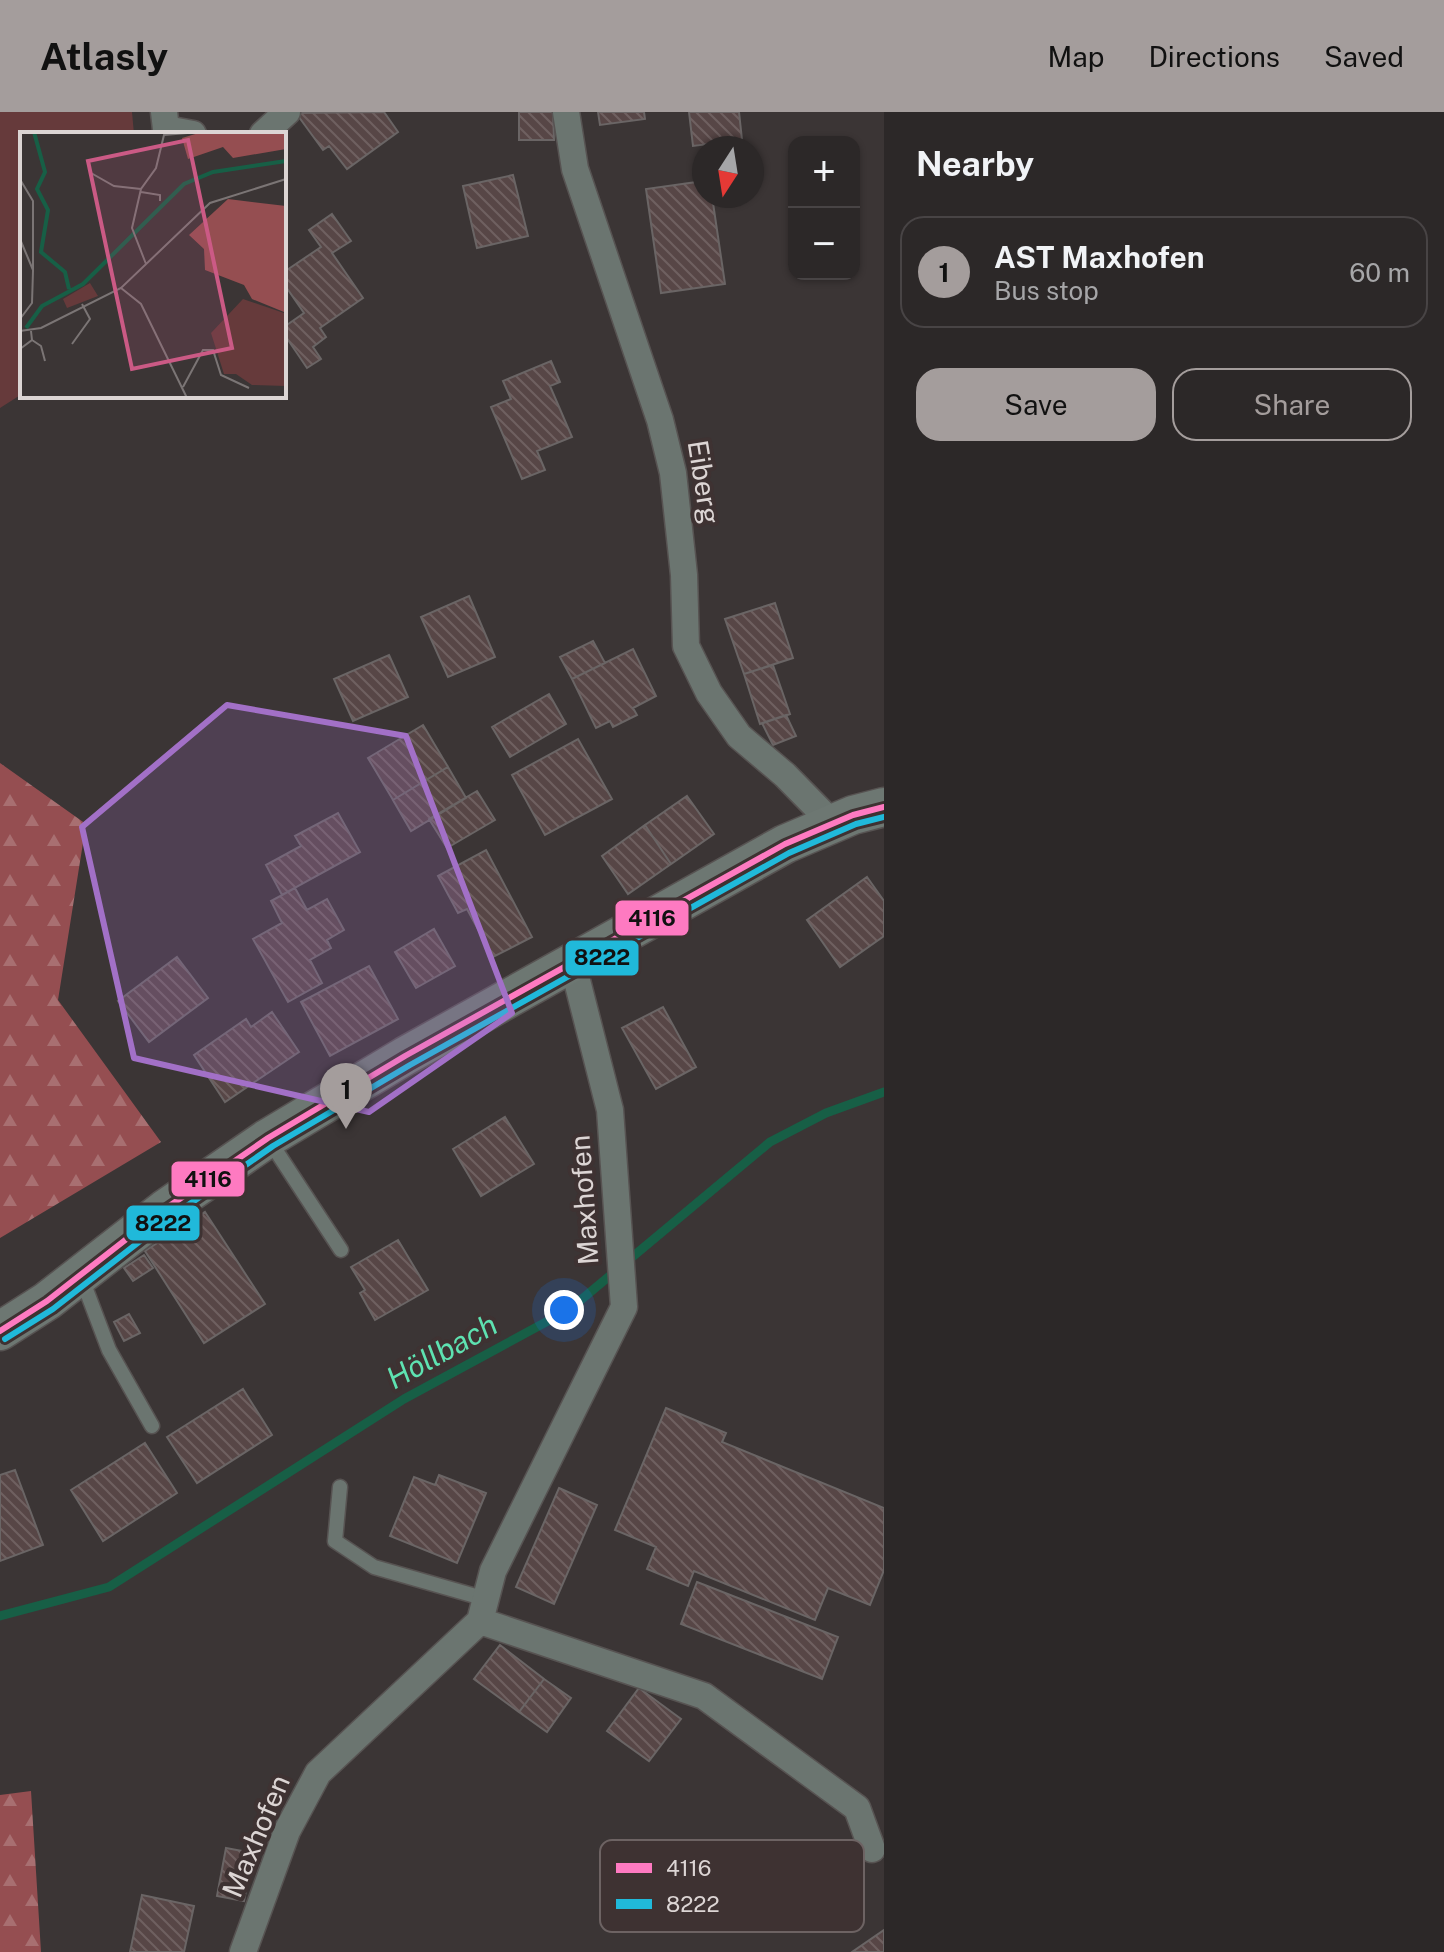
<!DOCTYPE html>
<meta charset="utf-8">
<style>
:root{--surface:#2c2828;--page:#383434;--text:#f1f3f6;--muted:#a6a6a8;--line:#484445;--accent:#a49d9c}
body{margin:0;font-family:"Public Sans",sans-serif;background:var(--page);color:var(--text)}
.controls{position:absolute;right:24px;top:24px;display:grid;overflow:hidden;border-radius:16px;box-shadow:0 2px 6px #0004}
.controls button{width:72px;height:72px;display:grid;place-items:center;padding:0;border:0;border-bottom:2px solid var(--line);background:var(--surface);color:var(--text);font:40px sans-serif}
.compass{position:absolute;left:692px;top:24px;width:72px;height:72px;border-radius:50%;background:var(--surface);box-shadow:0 2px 6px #0004;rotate:192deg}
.you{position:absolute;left:564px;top:1198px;width:28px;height:28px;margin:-20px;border:6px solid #fff;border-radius:50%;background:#1a73e8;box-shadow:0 0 0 12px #1a73e833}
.badge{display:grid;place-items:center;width:52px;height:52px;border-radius:50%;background:var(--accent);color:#111;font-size:26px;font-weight:700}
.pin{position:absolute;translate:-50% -66px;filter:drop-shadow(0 2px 4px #0008)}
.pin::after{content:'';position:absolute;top:42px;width:28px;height:24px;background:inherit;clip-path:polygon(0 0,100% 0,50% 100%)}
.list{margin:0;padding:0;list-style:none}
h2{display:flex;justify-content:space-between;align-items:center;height:104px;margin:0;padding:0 32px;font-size:34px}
h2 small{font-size:26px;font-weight:400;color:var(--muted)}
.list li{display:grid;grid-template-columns:52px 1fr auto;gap:24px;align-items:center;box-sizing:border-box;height:112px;margin:0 16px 16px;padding:0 16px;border:2px solid var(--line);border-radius:24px}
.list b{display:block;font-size:30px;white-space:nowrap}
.list p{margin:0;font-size:26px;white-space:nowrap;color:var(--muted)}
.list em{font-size:26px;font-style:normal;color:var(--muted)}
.actions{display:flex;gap:16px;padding:24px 32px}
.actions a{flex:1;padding:18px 0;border:2px solid var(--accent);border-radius:24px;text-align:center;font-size:28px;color:var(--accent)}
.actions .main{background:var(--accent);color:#111}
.map{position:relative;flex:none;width:884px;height:1840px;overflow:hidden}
header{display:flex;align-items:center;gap:48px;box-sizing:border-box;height:112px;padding:0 40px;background:var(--accent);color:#111}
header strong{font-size:38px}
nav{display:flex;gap:44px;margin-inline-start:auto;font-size:28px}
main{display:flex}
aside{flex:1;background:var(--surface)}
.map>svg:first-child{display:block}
.grass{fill:#663a3b}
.forest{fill:url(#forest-firs)}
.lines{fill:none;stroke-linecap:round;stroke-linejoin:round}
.stream{stroke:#175f46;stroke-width:9}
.building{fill:url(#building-back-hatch);stroke:#6a6565;stroke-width:2}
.service-casing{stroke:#575352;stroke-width:17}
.minor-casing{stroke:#575352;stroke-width:29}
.secondary-casing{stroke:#575352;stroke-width:41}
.service{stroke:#6b7570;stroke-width:14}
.minor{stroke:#6b7570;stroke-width:26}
.secondary{stroke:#6d7772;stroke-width:38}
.bus-1-casing{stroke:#3e3232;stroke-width:12}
.bus-2-casing{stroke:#3e3232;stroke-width:12}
.bus-1{stroke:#fe7ac1;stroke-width:6}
.bus-2{stroke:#20b9da;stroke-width:6}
.marked{fill:#a270c7;fill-opacity:0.2;stroke:#a270c7;stroke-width:6;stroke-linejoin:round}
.labels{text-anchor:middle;stroke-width:8;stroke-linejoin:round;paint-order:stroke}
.street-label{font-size:28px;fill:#dcd5d4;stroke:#3e3232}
.water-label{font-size:30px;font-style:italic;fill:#5ee2b1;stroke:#3e3232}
.inset-river{fill:none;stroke:#175f46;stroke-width:4}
.inset-road{fill:none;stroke:#7b7575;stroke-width:2}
.view{fill:#cb5a85;fill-opacity:0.15;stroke:#cb5a85;stroke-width:4}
.inset-edge{fill:none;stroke:#dcd5d4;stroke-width:4}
.key{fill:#3e3232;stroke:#6d6363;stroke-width:2}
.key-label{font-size:22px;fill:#dcd5d4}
.line-badge{stroke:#3e3232;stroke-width:3}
.pale-badge-label{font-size:22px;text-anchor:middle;font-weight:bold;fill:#111}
</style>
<header>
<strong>Atlasly</strong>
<nav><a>Map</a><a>Directions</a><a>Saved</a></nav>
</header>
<main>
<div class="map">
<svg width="884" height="1840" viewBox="0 0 884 1840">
<defs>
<pattern id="forest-firs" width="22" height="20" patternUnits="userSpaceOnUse" patternTransform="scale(2)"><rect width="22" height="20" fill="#954e51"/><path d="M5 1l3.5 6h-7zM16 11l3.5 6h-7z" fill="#a86f71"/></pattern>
<pattern id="building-back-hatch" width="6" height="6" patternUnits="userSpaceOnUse" patternTransform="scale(2)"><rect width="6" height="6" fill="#574646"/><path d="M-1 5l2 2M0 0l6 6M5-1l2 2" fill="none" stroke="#6f6060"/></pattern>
</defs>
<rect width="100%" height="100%" fill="#3b3535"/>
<path class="grass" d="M0,0h132l2,22h-112v260l-22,14z"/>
<path class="forest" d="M0,651l86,61 -28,176 103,142 -161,96z
M31,1679l10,161h-41v-157z"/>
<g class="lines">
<path class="stream" d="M0,1504l109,-29 295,-188 166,-90 200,-167 56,-29 58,-21"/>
</g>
<path class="building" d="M384,0l14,20 -51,37 -18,-23 -6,4 -27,-37z
M519,0h34l1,28h-35z
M598,0h46l1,7 -45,6z
M689,0h50l3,28 -49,6z
M513,63l15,61 -51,12 -14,-62z
M704,69v15h8l13,88 -64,9 -15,-104z
M332,102l19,27 -19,12 31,45 -43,30 6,9 -13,10 8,12 -14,9 -23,-34v-7l20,-14 -20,-29v-12l37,-25 -12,-17z
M551,249l9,21 -10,4 22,51 -35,14 8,19 -23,9 -31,-72 20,-8 -8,-18z
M469,484l26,61 -47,20 -27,-60z
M775,491l18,55 -49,16 -19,-55z
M593,529l12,22 -33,16 -12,-22z
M633,537l23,47 -23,12 4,7 -24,12 -3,-6 -14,7 -24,-49z
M389,543l19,42 -55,24 -19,-42z
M773,553l17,49 -30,10 -16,-50z
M549,582l17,30 -56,33 -18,-30z
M786,603l10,21 -23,9 -11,-22z
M423,613l25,42 -55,33 -25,-42z
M578,627l34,60 -67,36 -33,-60z
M448,655l18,31 -55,33 -18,-31z
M477,679l18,29 -48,28 -18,-29z
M687,684l27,38 -43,30 -26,-39z
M338,701l22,39 -78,43 -16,-30 35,-19 -6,-10z
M645,713l26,39 -43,30 -26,-38z
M486,738l46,87 -39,20 -26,-48 -9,4 -20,-37z
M867,765l17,24v35l-44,31 -33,-47z
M295,776l12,22 20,-11 17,31 -17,10 4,8 -21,12 12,23 -34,19 -35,-63 29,-16 -11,-22z
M434,817l21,37 -39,22 -21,-36z
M177,845l31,41 -59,44 -31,-41z
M369,854l29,53 -68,37 -29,-54z
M663,895l33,60 -40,22 -34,-61z
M272,900l27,40 -74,50 -31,-47 52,-36 5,8z
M505,1005l29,47 -53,32 -28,-47z
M205,1100l60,92 -61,39 -59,-92z
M398,1128l30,50 -53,30 -15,-27 5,-3 -14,-23z
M144,1143l9,13 -20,13 -9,-13z
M129,1202l11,19 -16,8 -10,-19z
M243,1277l29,46 -75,48 -30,-46z
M666,1296l60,25 -4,9 162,66v62l-14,35 -42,-17 -13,32 -121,-49 -6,15 -41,-17 9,-22 -41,-17z
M145,1331l32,50 -74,48 -32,-51z
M15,1358l28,75 -43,16v-86z
M439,1363l47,18 -29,70 -67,-27 24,-59 21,8z
M559,1376l38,17 -43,99 -38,-17z
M697,1470l141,55 -16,42 -141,-55z
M500,1533l44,34 -25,33 -45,-33z
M544,1567l27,19 -24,34 -28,-20z
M639,1576l42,31 -32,42 -42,-30z
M226,1736l27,5 -9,48 -27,-5z
M142,1783l52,11 -10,46h-54z
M884,1818v22h-32z"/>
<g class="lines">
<g class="service-casing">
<path id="service" d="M269,1028l72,110
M82,1167l27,71 43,76
M340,1375l-5,54 39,26 112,32"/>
</g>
<g class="minor-casing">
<path id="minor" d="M164,0l2,17 27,5
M566,0l9,57 85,251 13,53 11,102 2,71 23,47 30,43 46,39 47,48
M263,22l24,-22
M480,1509l224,75 153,112 15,41
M243,1840l44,-121 31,-58 162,-152 13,-50 131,-264 -14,-197 -38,-149"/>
</g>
<g class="secondary-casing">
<path id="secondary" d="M0,1219l47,-30 118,-92 103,-71 137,-82 380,-212 68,-29 31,-8"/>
</g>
<use href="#service" class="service"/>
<use href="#minor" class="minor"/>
<use href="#secondary" class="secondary"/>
<g class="bus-1-casing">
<path id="bus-1" d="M0,1219l47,-30 118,-92 103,-71 137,-82 380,-212 68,-29 31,-8"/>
</g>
<g class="bus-2-casing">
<path id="bus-2" d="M5,1227l48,-30 118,-92 102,-71 137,-81 379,-212 67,-29 28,-7"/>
</g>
<use href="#bus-1" class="bus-1"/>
<use href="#bus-2" class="bus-2"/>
</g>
<path class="marked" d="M227,593l179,31 106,277 -143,99 -235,-54 -52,-231z"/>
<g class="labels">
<g class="street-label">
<text transform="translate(704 370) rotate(81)" y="10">Eiberg</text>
<text transform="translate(584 1088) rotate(-94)" y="10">Maxhofen</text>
<text transform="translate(256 1724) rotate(-67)" y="10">Maxhofen</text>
</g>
<g class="water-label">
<text transform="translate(442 1240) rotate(-29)" y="10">Höllbach</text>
</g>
</g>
<g transform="translate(20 20)">
<rect width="266" height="266" fill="#3b3535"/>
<path d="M70,151l8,13 -31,12 -4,-9zM223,167l41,14 2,73 -34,-1 -16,-11h-12l-13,-41z" fill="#663a3b"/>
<path d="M182,0h84v17l-53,9 -10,-11 -35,12 -6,-21zM208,67l58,7v113l-2,-7 -32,-13 -8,-14 -39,-15 -1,-21 -15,-14z" fill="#954e51"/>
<path class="inset-river" d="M14,0l11,40 -8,17 11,21 -7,42 24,20 4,17M6,196l16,-22 41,-22 101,-100 29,-12 73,-11"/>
<path class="inset-road" d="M71,41l23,13 27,3M121,60l19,3v6M0,107l13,31M126,132l-14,-36 9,-39 15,-21 8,-33 35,-3M101,156l20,16 46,94M0,187l12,-16 1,-32v-70l-12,-20M0,199l21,-3 80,-40 89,-85 76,-24M12,208l9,6 4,15M52,212l18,-25 -8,-15M0,217l12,-9 -1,-9M163,255l20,-37h10l8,25 28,13"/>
<path class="view" d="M168,8l44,208 -100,21 -44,-208z"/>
<rect width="266" height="266" class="inset-edge"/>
</g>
<rect x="600" y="1728" width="264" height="92" rx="12" class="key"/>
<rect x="616" y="1751" width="36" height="10" fill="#fe7ac1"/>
<rect x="616" y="1787" width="36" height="10" fill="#20b9da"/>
<g class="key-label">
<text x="666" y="1764">4116</text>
<text x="666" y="1800">8222</text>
</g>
<g class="line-badge">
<rect x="614" y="787" width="76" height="38" rx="8" fill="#fe7ac1"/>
<rect x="564" y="827" width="76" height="38" rx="8" fill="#20b9da"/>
<rect x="170" y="1048" width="76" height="38" rx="8" fill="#fe7ac1"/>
<rect x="125" y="1092" width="76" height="38" rx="8" fill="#20b9da"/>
</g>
<g class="pale-badge-label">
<text x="652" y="814">4116</text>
<text x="602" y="853">8222</text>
<text x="208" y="1075">4116</text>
<text x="163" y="1119">8222</text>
</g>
</svg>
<div class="controls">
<button>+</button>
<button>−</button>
</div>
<svg class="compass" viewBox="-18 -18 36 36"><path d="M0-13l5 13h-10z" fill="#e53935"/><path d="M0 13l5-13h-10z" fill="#a6a6a8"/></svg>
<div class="you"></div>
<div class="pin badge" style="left:346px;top:1017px">1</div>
</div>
<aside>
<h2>Nearby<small></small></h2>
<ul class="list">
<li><span class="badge">1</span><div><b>AST Maxhofen</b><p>Bus stop</p></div><em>60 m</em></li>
</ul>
<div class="actions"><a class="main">Save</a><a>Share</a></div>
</aside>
</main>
